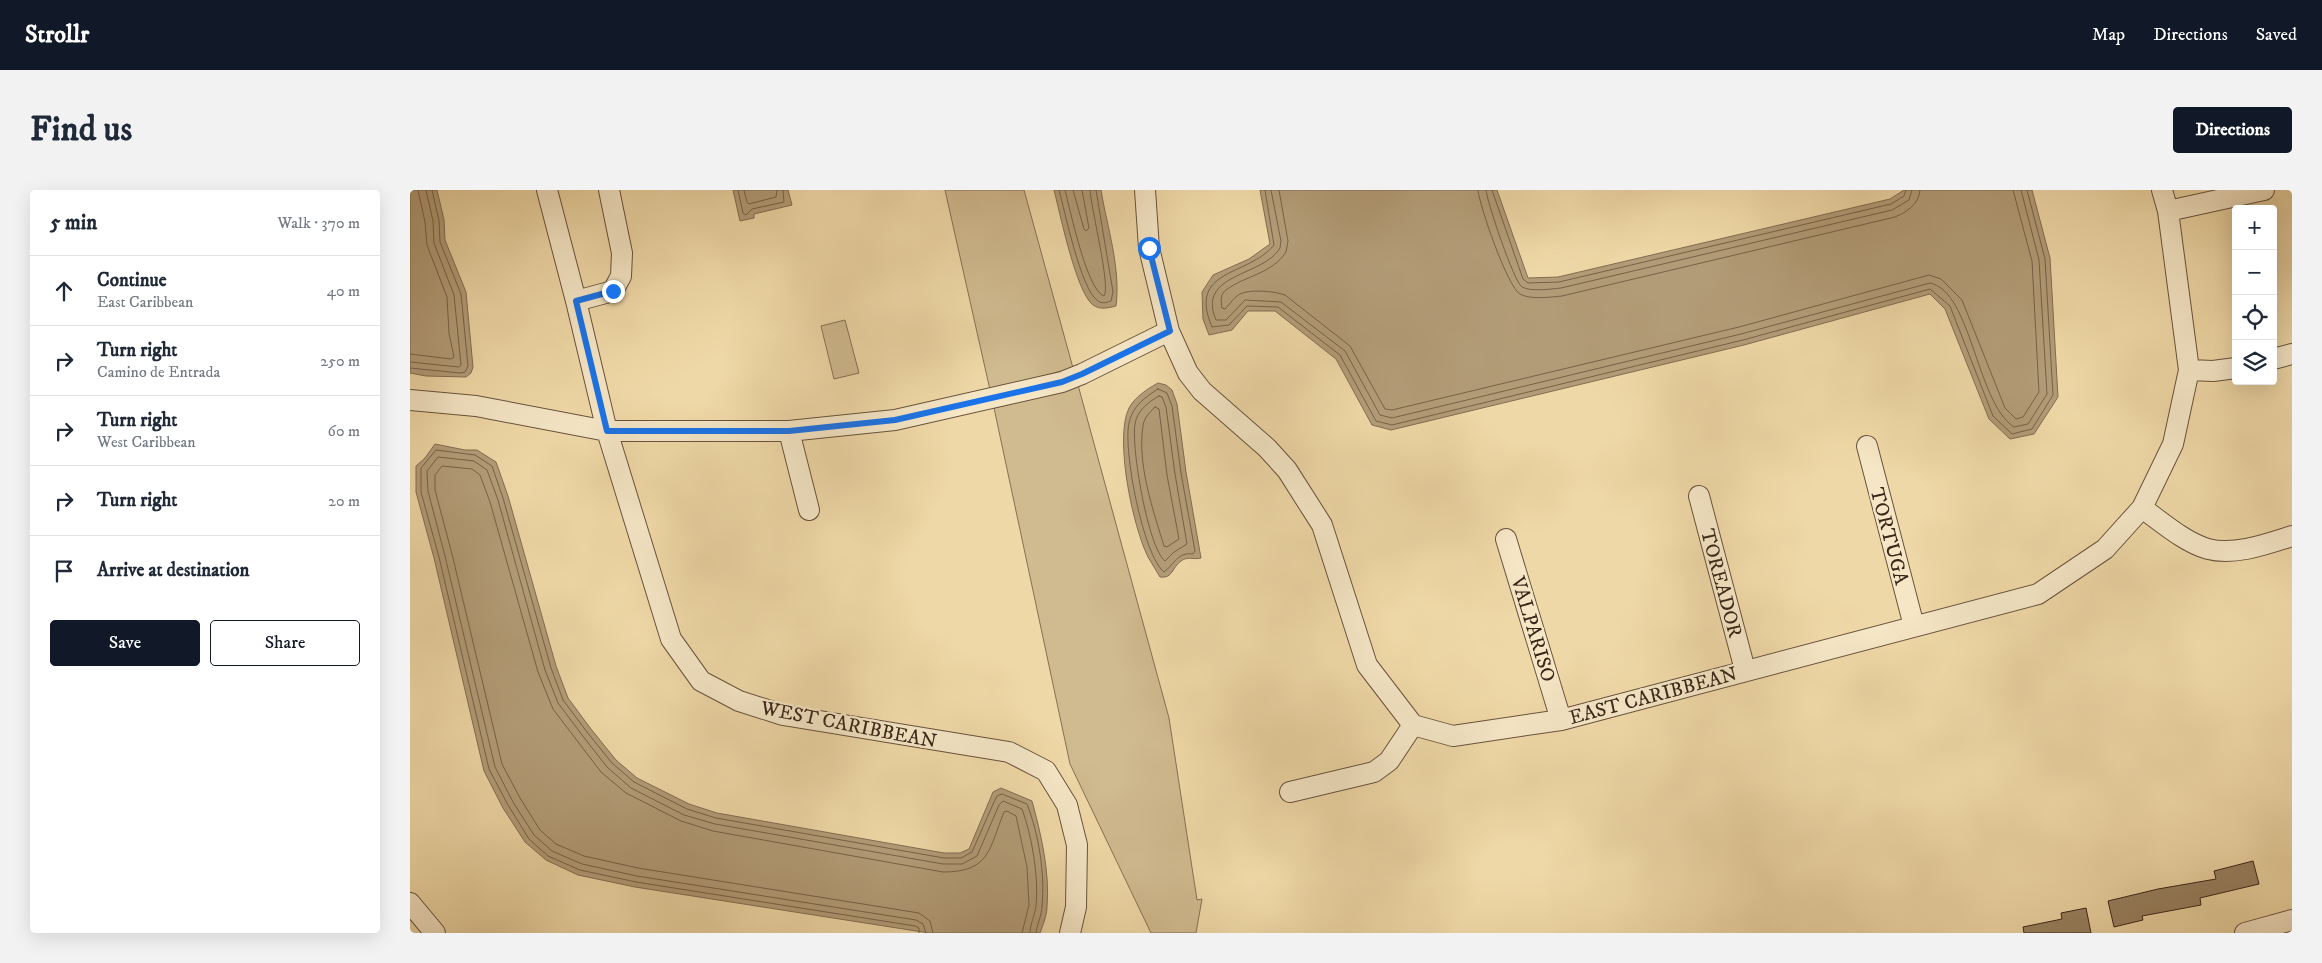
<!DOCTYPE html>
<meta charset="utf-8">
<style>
:root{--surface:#fff;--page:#f2f2f3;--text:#1f2937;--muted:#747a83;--line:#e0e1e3;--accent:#111827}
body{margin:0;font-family:"IM FELL DW Pica",serif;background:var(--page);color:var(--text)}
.controls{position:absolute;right:15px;top:15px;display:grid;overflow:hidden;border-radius:5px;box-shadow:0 5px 20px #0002}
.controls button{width:45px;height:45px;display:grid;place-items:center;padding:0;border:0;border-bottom:1px solid var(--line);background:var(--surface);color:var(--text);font:25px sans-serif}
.stop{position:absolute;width:15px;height:15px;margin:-11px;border:4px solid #1a73e8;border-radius:50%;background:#fff}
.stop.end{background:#1a73e8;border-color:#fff;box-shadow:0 1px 5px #0008}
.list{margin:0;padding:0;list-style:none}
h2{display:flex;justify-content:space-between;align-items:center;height:65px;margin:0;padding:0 20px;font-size:21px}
h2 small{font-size:16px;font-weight:400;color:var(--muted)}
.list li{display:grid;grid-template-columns:32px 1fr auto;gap:15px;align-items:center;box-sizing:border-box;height:70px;padding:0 20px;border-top:1px solid var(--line)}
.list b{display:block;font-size:19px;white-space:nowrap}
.list p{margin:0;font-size:16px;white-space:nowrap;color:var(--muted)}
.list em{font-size:16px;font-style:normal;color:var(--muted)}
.actions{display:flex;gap:10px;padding:15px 20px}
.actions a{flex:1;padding:11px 0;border:1px solid var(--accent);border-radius:5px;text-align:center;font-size:18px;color:var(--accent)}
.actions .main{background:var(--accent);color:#fff}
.icon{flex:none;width:28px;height:28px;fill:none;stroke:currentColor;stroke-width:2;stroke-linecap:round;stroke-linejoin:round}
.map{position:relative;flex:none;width:1882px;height:743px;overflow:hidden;border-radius:5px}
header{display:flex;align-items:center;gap:30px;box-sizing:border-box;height:70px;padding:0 25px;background:var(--accent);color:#fff}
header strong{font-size:24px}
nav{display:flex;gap:28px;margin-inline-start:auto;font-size:18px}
.intro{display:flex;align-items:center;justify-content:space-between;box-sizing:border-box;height:120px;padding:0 30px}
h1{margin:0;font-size:35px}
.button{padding:12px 22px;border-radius:5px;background:var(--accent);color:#fff;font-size:18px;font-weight:700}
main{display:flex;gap:30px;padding:0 30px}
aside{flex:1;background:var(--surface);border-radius:5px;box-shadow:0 5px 20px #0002}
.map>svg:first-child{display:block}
.green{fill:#d0ba8f;stroke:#867054}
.water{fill:#b29c77;stroke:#826d52}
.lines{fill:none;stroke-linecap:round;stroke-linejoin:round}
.shore{stroke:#766248;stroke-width:1}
.building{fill:#998363;stroke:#3b271a}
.minor-casing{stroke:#68533d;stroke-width:22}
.minor{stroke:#f5e6c6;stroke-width:20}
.route{stroke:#1a73e8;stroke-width:6}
.labels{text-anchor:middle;stroke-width:4.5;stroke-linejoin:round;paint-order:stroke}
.street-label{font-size:20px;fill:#3b271a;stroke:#f5e6c6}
</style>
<header>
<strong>Strollr</strong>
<nav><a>Map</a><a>Directions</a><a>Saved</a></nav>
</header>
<div class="intro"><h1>Find us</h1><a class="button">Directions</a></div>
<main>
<aside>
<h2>5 min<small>Walk · 370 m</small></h2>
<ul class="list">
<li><svg class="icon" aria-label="ahead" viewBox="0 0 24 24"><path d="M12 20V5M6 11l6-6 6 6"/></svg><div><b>Continue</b><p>East Caribbean</p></div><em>40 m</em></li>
<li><svg class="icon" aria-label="right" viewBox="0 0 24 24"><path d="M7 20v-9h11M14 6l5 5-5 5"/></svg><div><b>Turn right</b><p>Camino de Entrada</p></div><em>250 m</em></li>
<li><svg class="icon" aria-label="right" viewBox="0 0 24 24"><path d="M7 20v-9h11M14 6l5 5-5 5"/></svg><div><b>Turn right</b><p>West Caribbean</p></div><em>60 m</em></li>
<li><svg class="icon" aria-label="right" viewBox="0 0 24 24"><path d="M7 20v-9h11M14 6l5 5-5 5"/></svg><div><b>Turn right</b></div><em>20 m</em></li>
<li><svg class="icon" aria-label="arrive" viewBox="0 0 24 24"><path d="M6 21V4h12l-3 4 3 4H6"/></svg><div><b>Arrive at destination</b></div></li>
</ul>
<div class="actions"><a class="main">Save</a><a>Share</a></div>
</aside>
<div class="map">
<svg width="1882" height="743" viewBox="0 0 1882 743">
<rect width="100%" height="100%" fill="#efd8a7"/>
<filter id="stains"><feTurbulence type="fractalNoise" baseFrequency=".004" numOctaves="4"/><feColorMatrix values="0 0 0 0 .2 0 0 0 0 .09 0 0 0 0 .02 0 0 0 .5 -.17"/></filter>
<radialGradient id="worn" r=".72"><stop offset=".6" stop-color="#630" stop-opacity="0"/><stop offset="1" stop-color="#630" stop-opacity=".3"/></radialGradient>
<path class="green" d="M535,0h79l49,178 -83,22z
M435,130l14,53 -25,6 -13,-53z
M668,195l91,333 28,182 5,-1 -6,34h-45l-81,-169 -76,-356 42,-10z"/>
<path class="water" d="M0,0h27l7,30 1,20 21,52 7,75 -2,6 -5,4 -40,-1 -16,-3z
M323,0h55l4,15 -38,9v4l-14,3z
M644,0h47c6,37 20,78 15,116 -8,2 -16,4 -23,-1 -17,-13 -33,-92 -39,-115z
M850,0h237l31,88 30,-1 332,-78 14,-9h128l18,68 8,139 -24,37 -24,5 -21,-20 -44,-110 -15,-15 -186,51 -353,85 -19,-5 -36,-66 -61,-48h-27l-16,19 -23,5 -6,-16 -1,-27 11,-17 36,-16 21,-15z
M748,193l8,2 6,5 5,14 9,68 15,86c-7,2 -14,-2 -20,3 -9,6 -8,18 -21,16 -4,-7 -8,-13 -12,-20 -15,-30 -34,-118 -19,-149 6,-11 18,-19 29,-25z
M25,254l30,6h12l19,12 12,34 48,170 12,32 23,31 25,31 21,18 52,26 28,9 227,40h16l9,-4 24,-57 8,-4 31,13c9,33 18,71 15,106 0,8 -4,18 -7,26h-111l-294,-46 -57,-12 -32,-15 -21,-18 -22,-34 -19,-37 -50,-213 -18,-66v-26l9,-8z"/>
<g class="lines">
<path class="shore" d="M328,0l5,23 3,2 6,-6 32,-7 -1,-12
M334,0l3,12 2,2 27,-7 1,-7
M649,0c6,22 22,99 38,110 4,4 9,3 14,1l2,-9 -17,-102
M655,0c5,19 22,101 39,106 7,-9 -13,-88 -14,-106
M663,0l11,39 2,2 3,-3 -7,-38
M855,0l9,55c-26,32 -87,23 -62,82l17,-2 18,-19 31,1 62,48 36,66 16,4 351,-85 187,-51 20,17 43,110 19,18 20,-5 21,-34 -8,-136 -18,-69
M861,0l10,51 -1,7c-17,29 -84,25 -64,72h10l19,-20 36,2 64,49 35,64 12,3 349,-84 189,-51c42,9 46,119 84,144l14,-3 19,-30 -8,-134 -18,-70
M869,0l9,51 -2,11c-14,22 -42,24 -60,38 -6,4 -5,11 -4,18l3,1c5,-5 9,-12 15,-15 10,-5 34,-3 45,1l65,51 35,63 7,1 347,-83 190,-52 12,4 21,21 43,108 11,11 7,-2 16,-25 -7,-131 -19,-71
M1068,0c1,15 30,98 42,104 10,6 31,3 42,2l333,-79c12,-5 24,-13 25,-27
M1076,0c1,12 28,92 36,97 9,5 29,2 39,1l331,-78 17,-10 3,-10
M1082,0l31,89 5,4 31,-1 332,-78 13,-8 2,-6
M0,164l41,5 3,-2 -5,-24 -2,-36 -20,-52 -2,-23 -7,-32
M0,172l49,5 2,-2 -7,-70 -20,-52 -1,-22 -7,-31
M0,178l50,5 5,-1 3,-6 -7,-72 -21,-52 -1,-21 -7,-31
M748,199l9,4 5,13 9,67 14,78 -2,3c-16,-2 -18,10 -29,18 -21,-17 -41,-122 -35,-149 3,-16 16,-26 29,-34z
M749,206l3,1 4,10 9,67 12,70 -13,8 -9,9c-17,-13 -34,-114 -30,-137 2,-13 13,-22 24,-28z
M745,217l4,2 8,66 12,64 -12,8 -3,-1c-11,-36 -27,-82 -21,-120 1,-8 6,-13 12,-19z
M509,743v-5l-4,-2 -279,-44 -56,-12 -32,-14 -19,-17 -21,-34 -19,-36 -50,-212 -18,-65v-24l15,-18 39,5 17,11 11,32 48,170 12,32 24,32 25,31 22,19 53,27 29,9 228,40h17l11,-6 22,-50 3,-6 5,-2 25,10c12,31 18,70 15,102 0,9 -5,18 -6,27
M516,743l-3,-9 -7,-4 -279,-44 -55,-12 -30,-13 -18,-16 -21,-33 -18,-35 -50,-211 -17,-65 -1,-20 11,-14 36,4 13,9 11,30 47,170 13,33 24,32 25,32 24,21 53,27 31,9 228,40h19l15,-8 22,-51 4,-4 19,8c10,27 17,69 14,97 -1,9 -6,18 -6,27
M523,743l-3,-12 -11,-8 -281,-45 -54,-12 -28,-12 -16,-14 -20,-32 -18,-34 -50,-210 -17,-64v-15l7,-9 30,3 8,6 10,27 48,170 15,37 48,63 25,21 55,28 32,10 230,41c47,0 46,-23 61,-60l3,-1 9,5 11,51 2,38 -7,28"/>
</g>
<path class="building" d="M1843,671l6,23 -59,14 1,7 -59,11 1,4 -29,7 -6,-26 50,-12 58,-10 -2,-8z
M1676,718l5,25h-67l-1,-6 39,-8 -1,-6z"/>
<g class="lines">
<g class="minor-casing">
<path id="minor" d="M137,0l29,111 31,130 64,208 30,42 38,20 44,14 226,37 37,19 21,34 10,40 -1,62 -6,26
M735,0l4,58 20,83 19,42 14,18 65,57 20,22 35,55 45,140 46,60 40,11 108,-16 477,-126 67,-45 37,-41 31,-64 16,-74 -21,-159 -6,-21
M1758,21l96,-21
M166,111l37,-10 8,-15 1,-23 -13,-63
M1863,169l19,-5
M1779,180l24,1 23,-3
M0,210l66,6 131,25h182l106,-11 167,-38 20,-8 87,-43
M379,241l20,79
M1457,256l47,180
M1289,306l46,174
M1732,318c20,14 42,34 66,41 26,7 59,-5 84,-13
M1096,349l55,181
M880,602l84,-20 15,-11 24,-36
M0,713l25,30
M1835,743l47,-13"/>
</g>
<use href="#minor" class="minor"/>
</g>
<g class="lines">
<path class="route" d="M203,101l-37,10 31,130h182l106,-11 167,-38 20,-8 88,-43 -21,-83"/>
</g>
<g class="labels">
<g class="street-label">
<text transform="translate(1480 346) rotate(75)" y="7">TORTUGA</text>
<text transform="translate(1312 393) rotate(75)" y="7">TOREADOR</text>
<text transform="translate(1124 439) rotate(73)" y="7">VALPARISO</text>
<text transform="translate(1243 505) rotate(-15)" y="7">EAST CARIBBEAN</text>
<text transform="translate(439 534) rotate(11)" y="7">WEST CARIBBEAN</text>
</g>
</g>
<rect width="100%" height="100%" filter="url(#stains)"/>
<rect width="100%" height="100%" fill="url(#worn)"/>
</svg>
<div class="controls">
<button>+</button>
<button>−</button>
<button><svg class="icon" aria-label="locate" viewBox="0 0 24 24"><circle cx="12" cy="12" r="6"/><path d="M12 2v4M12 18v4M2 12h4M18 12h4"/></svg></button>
<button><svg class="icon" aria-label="layers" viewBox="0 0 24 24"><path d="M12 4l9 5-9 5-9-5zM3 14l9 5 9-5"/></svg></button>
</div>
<div class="stop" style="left:739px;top:58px"></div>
<div class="stop end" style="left:203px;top:101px"></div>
</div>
</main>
